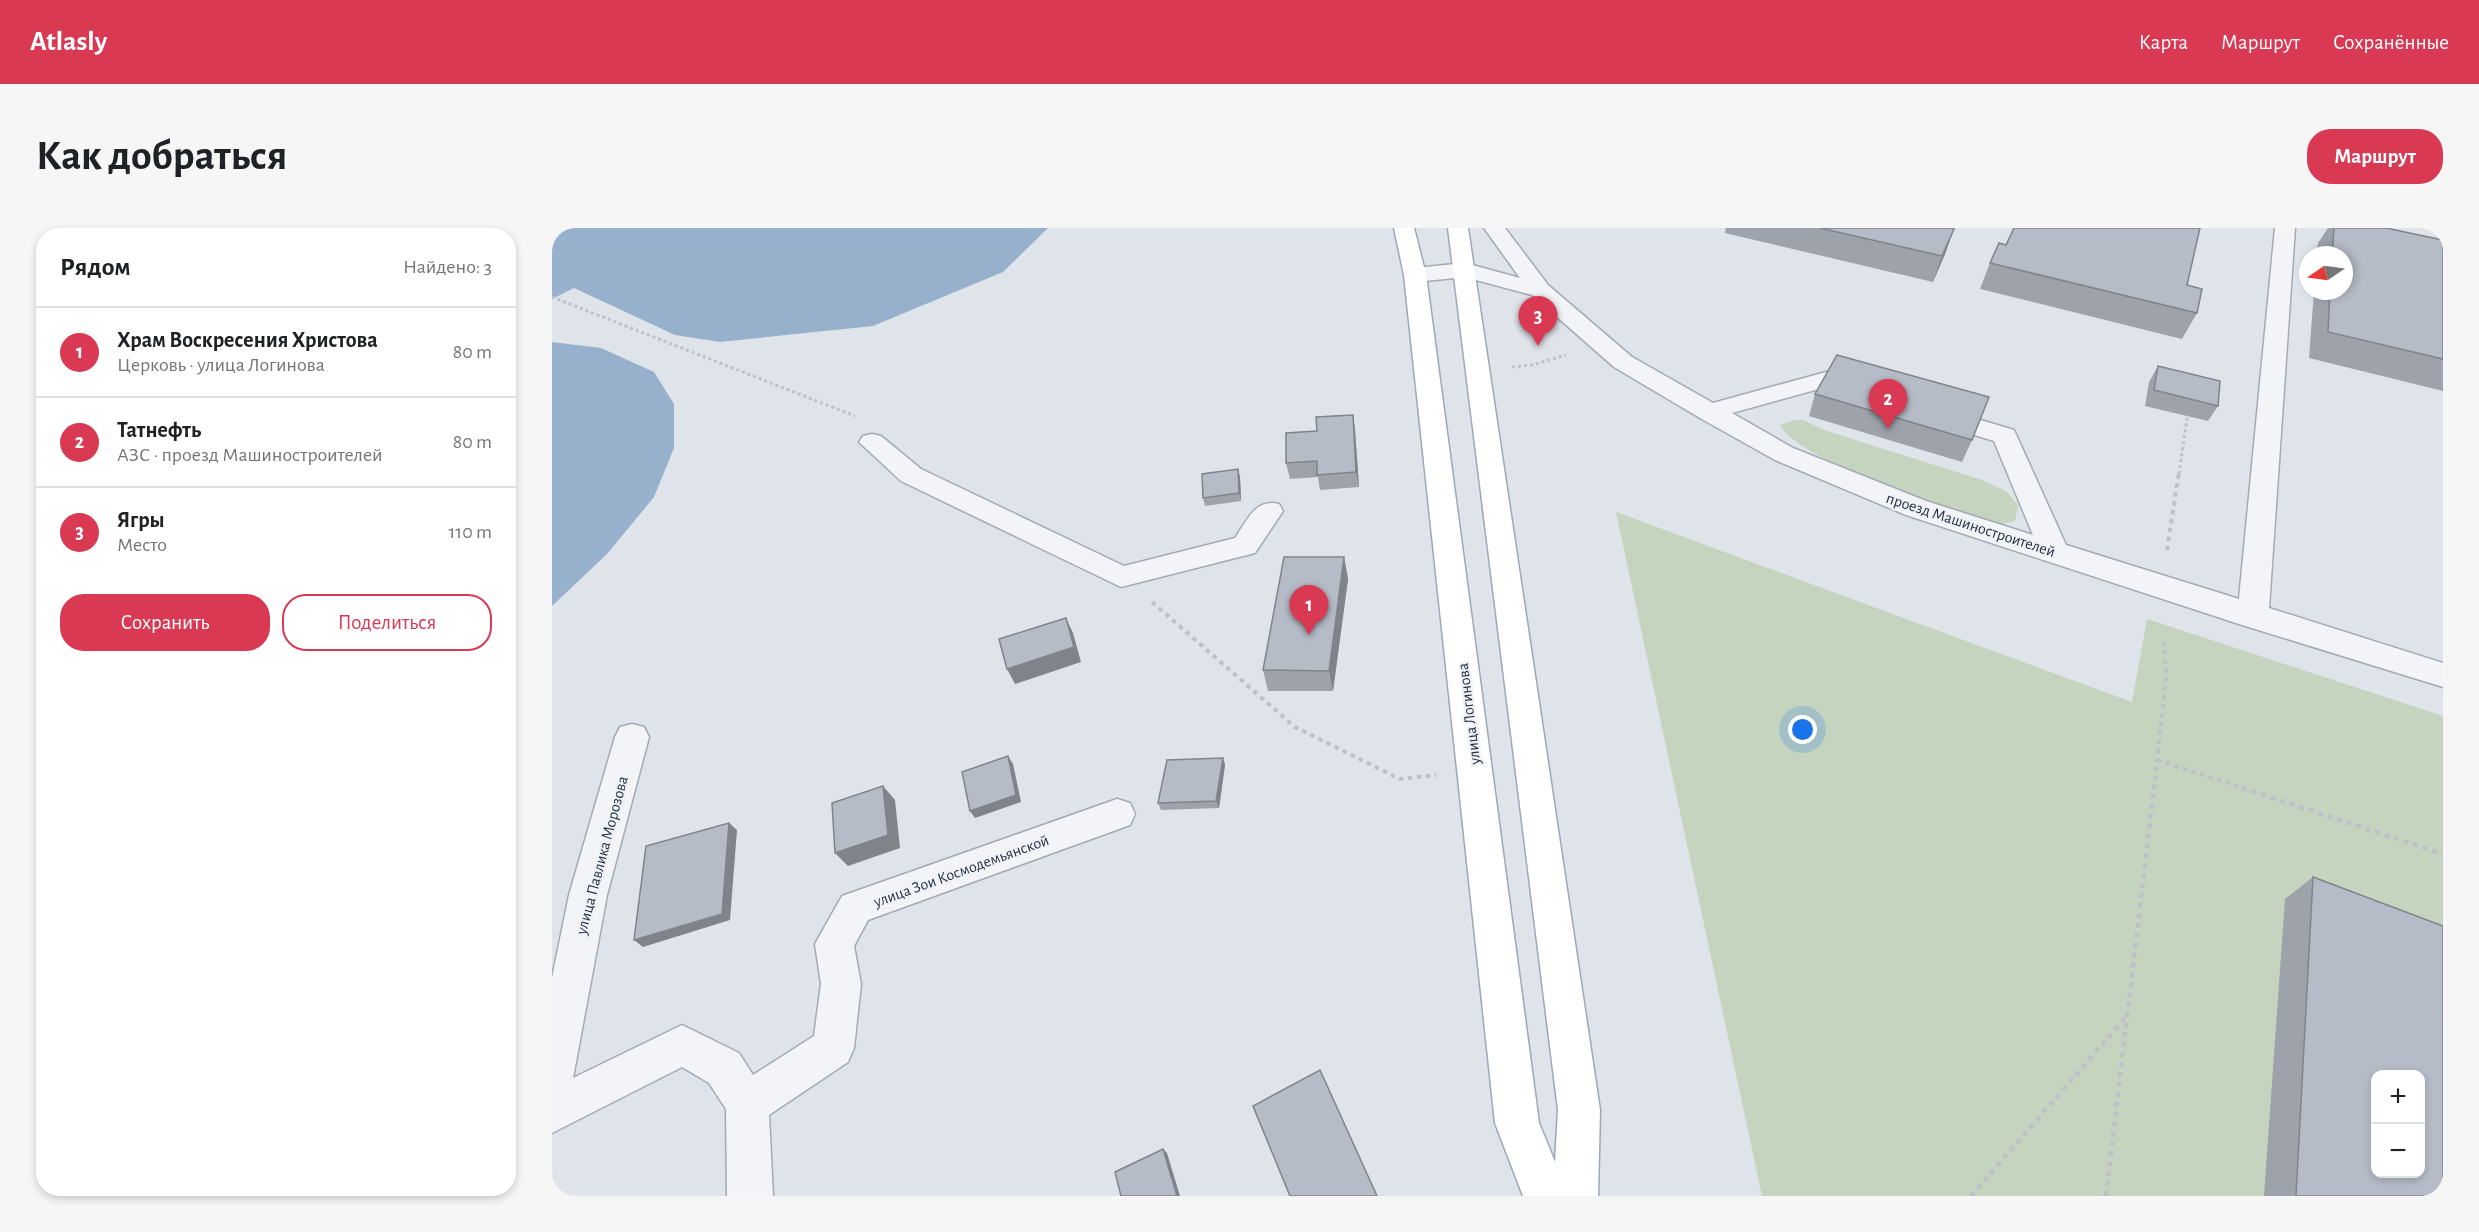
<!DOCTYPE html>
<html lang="ru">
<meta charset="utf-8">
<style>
:root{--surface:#fff;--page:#f6f6f6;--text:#202124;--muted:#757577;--line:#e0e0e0;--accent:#d93953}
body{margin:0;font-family:"Alegreya Sans",sans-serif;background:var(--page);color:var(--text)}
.controls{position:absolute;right:18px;bottom:18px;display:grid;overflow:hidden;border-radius:12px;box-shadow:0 3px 9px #0003}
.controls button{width:54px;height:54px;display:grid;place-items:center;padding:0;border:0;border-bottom:2px solid var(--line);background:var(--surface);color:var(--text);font:30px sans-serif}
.compass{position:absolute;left:1747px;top:18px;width:54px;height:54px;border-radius:50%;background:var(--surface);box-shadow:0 3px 9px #0003;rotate:257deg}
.you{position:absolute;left:1251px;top:502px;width:21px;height:21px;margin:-15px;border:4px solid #fff;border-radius:50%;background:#1a73e8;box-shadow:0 0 0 9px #1a73e833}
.badge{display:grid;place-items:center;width:39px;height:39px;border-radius:50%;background:var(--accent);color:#fff;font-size:20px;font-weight:700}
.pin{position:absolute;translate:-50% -50px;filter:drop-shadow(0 2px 3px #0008)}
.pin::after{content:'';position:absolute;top:32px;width:21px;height:18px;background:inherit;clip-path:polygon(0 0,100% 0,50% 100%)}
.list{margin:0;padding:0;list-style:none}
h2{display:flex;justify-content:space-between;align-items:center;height:78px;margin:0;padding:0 24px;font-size:26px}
h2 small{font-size:20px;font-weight:400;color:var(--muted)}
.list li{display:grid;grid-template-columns:39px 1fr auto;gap:18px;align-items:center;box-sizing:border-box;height:90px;padding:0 24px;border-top:2px solid var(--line)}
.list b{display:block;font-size:22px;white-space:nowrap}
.list p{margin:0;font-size:20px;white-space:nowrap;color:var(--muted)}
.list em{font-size:20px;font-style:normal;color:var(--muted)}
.actions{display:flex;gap:12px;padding:18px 24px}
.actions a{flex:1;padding:14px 0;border:2px solid var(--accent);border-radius:24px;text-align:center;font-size:21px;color:var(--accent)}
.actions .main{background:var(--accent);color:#fff}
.map{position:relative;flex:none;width:1891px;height:968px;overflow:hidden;border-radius:24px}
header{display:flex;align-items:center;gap:36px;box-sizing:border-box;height:84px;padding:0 30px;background:var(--accent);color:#fff}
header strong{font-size:28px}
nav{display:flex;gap:33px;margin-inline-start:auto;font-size:21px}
.intro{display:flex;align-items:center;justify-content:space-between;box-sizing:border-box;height:144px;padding:0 36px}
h1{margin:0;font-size:42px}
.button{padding:15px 27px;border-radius:24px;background:var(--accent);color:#fff;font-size:21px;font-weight:700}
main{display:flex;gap:36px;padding:0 36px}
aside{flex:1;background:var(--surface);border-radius:24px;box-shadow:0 3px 9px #0003}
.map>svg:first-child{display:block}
.green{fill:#c5d4bf;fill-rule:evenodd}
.water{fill:#97b1cd}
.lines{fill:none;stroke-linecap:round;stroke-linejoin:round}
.minor-casing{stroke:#a4aab4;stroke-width:3}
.major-casing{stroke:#9da8b6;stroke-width:3}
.path-far2{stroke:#bdc1c9;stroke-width:3;stroke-dasharray:3 3;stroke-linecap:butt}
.path-far1{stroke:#bdc1c9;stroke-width:4;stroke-dasharray:4.5 4.5;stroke-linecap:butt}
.path{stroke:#bdc1c9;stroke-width:4.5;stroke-dasharray:5 5;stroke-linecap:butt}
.minor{fill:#f2f4f8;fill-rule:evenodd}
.major{fill:#fff;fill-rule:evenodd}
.wall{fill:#9da2ab}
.shaded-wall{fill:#7f848b}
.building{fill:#b6bcc7;stroke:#7f848b;stroke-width:1.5;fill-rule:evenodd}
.labels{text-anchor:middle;stroke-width:4.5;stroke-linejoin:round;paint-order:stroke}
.street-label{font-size:16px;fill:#263142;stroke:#eff2f7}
</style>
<header>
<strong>Atlasly</strong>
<nav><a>Карта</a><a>Маршрут</a><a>Сохранённые</a></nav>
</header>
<div class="intro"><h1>Как добраться</h1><a class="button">Маршрут</a></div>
<main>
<aside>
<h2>Рядом<small>Найдено: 3</small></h2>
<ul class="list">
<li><span class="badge">1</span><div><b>Храм Воскресения Христова</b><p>Церковь · улица Логинова</p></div><em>80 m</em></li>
<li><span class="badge">2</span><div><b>Татнефть</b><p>АЗС · проезд Машиностроителей</p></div><em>80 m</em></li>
<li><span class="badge">3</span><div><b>Ягры</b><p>Место</p></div><em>110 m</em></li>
</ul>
<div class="actions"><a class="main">Сохранить</a><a>Поделиться</a></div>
</aside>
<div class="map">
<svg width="1891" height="968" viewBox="0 0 1891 968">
<rect width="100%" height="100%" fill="#dfe3ea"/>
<path class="green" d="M1243,192h8l21,10 158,50 24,11 12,14 -3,16 -22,5 -9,-2c-40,-16 -187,-65 -204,-99z
M1064,284l516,190 15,-83 296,97v480h-681zM1824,846h44v100h-44z"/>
<path class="water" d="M0,0h496l-45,44 -130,54 -153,16 -45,-7 -101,-47 -22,11z
M0,114l49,6 53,24 20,32v44l-20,49 -47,57 -55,52z"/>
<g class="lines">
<g class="minor-casing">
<path id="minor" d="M932,0h21l43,57 84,72 81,46 113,-31 48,14 4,5 -4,5 -9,3 -39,-12 -94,26 61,35 133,53 107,34 -39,-94 -69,-21 -4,-6 4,-6 9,-2 80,24 52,115 173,54 36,-371h20l-26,380 174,55v24l-201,-62 -336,-110 -131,-55 -75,-42 -86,-51 -82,-72 -67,-18 -50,5 -8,-2 -3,-5 3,-5 8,-2 50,-5 55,15z
M320,206l9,2 40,33 203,97 111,-28c12,-17 20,-40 44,-34l4,7 -28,42 -134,34 -220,-106 -42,-39 4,-6z
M80,496l12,3 5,10 -42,158 -34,183 109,-53 57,28 14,22 61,-39 7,-52 -6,-40 27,-48 275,-97 13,4 5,11 -5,11 -262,95 -14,26 7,38 -7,64 -6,14 -79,53 4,81h-46l-1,-87 -17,-26 -27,-16 -130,66v-155l17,-83 46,-158 5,-10z"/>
</g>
<g class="major-casing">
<path id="major" d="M842,0h20l12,47 113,848 16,39 3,-52 -110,-882h20l132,882 -2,86h-75l-28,-73 -91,-848z"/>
</g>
<path class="path-far2" d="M0,69l303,119
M960,139l20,-2 34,-10
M1627,246l9,-63"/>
<path class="path-far1" d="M1615,322l12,-78
M600,374l143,125 105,52 36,-4
M1605,532l89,29
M1602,561l12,-111 -2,-40"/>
<path class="path" d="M1690,560l201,66
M1419,968l155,-179
M1554,968l48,-408"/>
<use href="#minor" class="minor"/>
<use href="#major" class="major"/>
</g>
<path class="wall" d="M1174,0h225l-6,26 -12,28 -208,-49z
M1776,0h58l57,12v151l-134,-33 5,-67h30v-36h-27l1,-12z
M1438,35l197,22 10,28 -15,26 -202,-50z
M1606,138l60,40 -10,15 -63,-15 4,-24z
M1263,166l157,46 -10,22 -153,-46z
M801,187l2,15 4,57 -39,3 -2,-13 -28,2 -4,-16 31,-32z
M686,241l2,8 1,24 -36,5 -2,-8z
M792,329l4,22 -15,112h-65l-5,-21z
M671,530l2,7 -6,43 -58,2 -3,-7z
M1761,649l130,319h-179l21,-297z"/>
<path class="shaded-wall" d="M1402,1l-9,25 -12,28 9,-26z
M801,187l2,15 4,57 -3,-15z
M686,241l2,8 1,24 -2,-8z
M792,329l4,22 -15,112 -4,-20z
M514,390l7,15 8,29 -66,22 -8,-15z
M456,528l5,8 8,38 -46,16 -5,-7z
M671,530l2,7 -6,43 -3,-7z
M331,558l12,14 5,48 -52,18 -13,-13z
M177,595l8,7 -7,90 -87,27 -9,-7z
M611,921l4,4 13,43h-3z"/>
<path class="building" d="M1268,0h131l3,1 -12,27z
M1462,0h186l-13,57 15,4 -5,24 -207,-50 9,-20 7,2z
M1782,0h52l57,12v119l-115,-27 2,-41h14v-36h-12z
M1285,127l152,42 -17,43 -157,-46z
M1606,138l62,15 -2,25 -64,-16z
M801,187l3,57 -39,3v-14l-31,2v-30l31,-2 -1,-14z
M686,241l1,24 -36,5 -1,-24z
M732,329h60l-15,114 -66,-1z
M514,390l8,29 -67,22 -8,-30z
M456,528l8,39 -46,16 -8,-39z
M671,530l-7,43 -58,2 9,-43z
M331,558l5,49 -53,18 -3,-50z
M177,595l-7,91 -88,26 12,-94z
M1761,649l130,49v270h-147zM1824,846h45v99h-45z
M768,842l57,126h-87l-37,-90z
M611,921l14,47h-56l-6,-24z"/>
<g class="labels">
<g class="street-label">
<text transform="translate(1419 296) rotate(18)" y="6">проезд Машиностроителей</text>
<text transform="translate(916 486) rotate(-97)" y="6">улица Логинова</text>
<text transform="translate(49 627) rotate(-75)" y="6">улица Павлика Морозова</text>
<text transform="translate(409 642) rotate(-20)" y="6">улица Зои Космодемьянской</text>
</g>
</g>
</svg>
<div class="controls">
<button>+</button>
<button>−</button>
</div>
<svg class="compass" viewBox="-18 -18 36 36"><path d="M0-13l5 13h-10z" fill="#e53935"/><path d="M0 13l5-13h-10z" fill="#757577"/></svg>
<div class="you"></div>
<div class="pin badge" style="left:757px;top:407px">1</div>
<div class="pin badge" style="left:1336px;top:201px">2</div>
<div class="pin badge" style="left:986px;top:118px">3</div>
</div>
</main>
